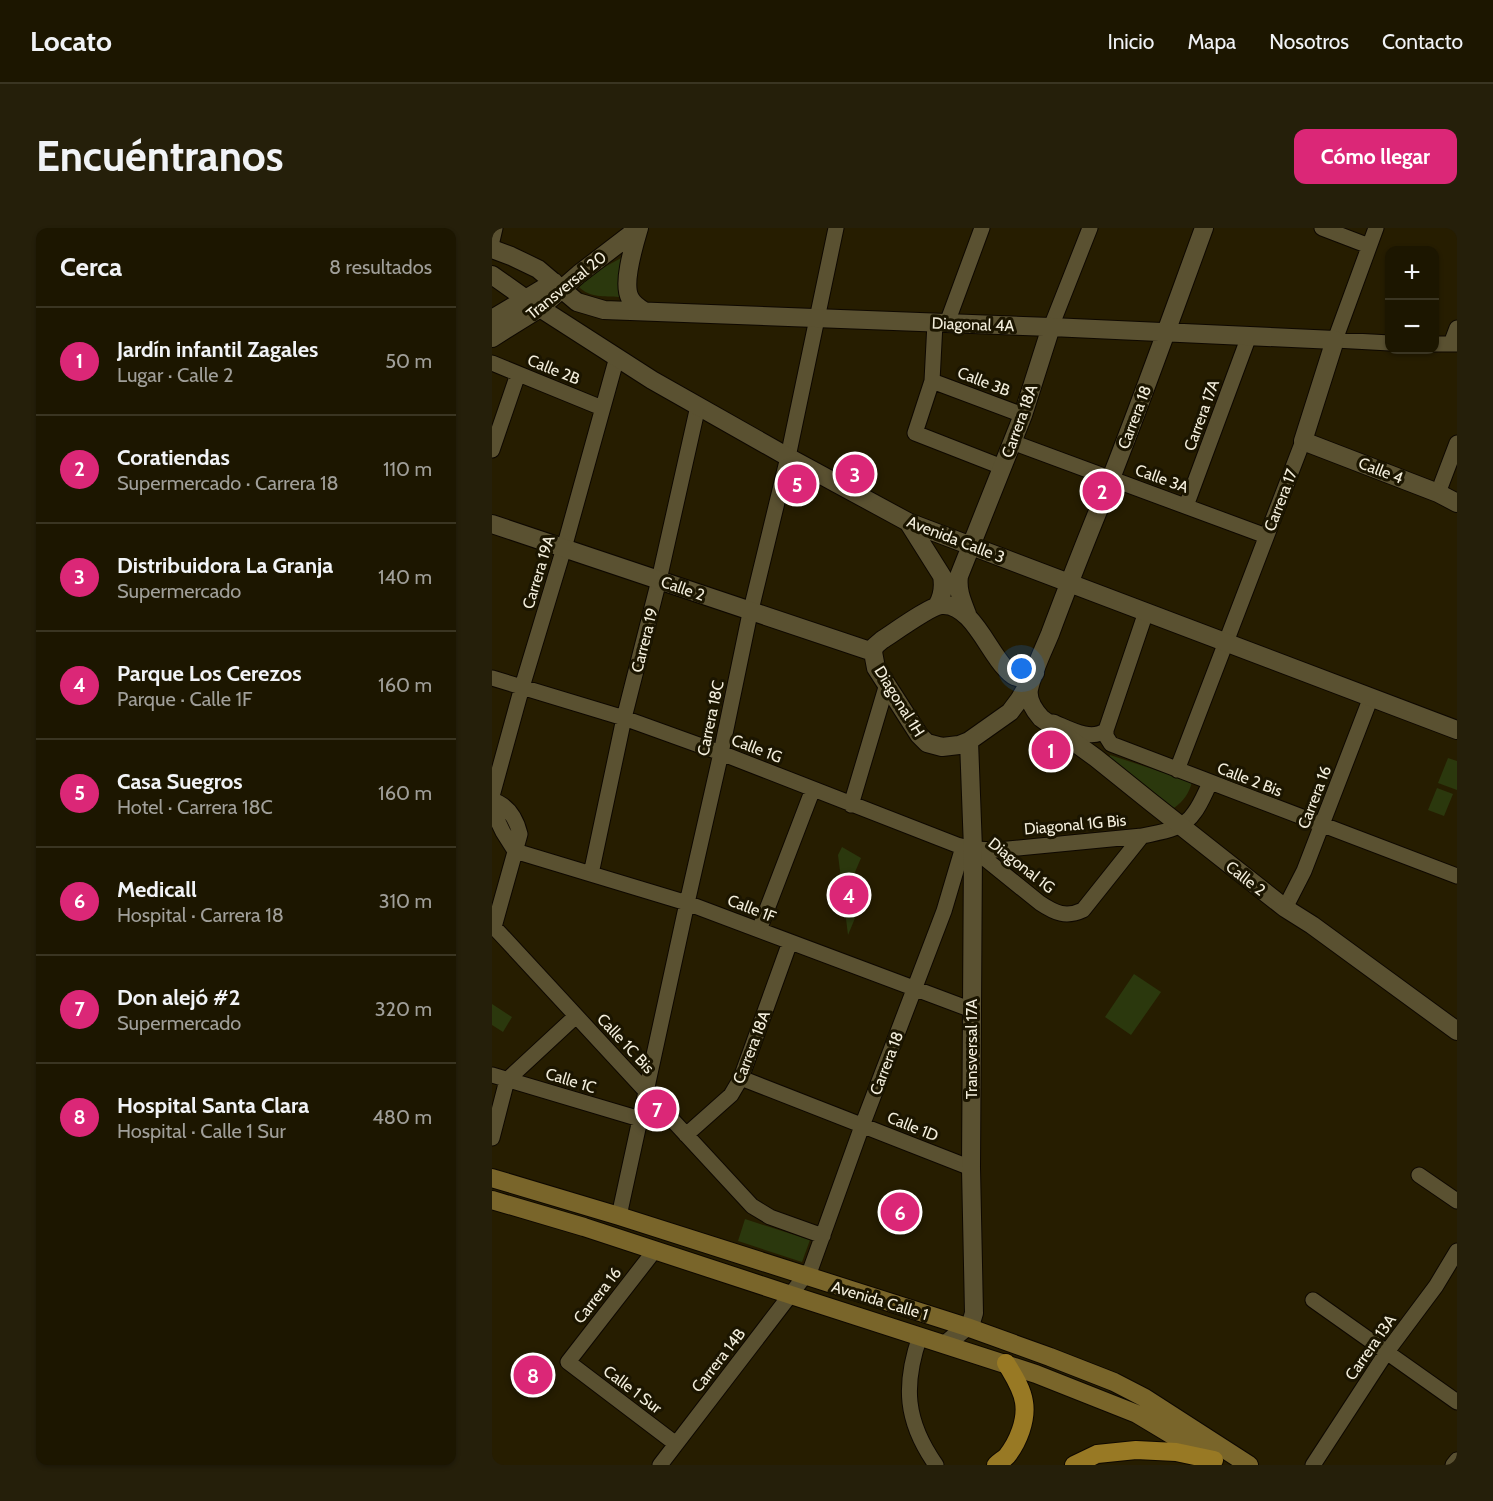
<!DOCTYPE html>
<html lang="es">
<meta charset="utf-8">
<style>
:root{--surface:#1c1600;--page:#251f0a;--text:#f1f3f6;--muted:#a09f99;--line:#3a3522;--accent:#db2777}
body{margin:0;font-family:Cabin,sans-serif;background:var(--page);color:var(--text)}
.controls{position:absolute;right:18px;top:18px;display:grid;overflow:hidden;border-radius:12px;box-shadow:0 2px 4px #0004}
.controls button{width:54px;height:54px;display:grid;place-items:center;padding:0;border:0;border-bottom:2px solid var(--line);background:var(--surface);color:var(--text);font:30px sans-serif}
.you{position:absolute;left:530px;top:441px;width:21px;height:21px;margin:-15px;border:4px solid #fff;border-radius:50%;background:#1a73e8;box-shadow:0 0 0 9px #1a73e833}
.badge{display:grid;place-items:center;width:39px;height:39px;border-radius:50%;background:var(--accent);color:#fff;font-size:20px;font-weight:700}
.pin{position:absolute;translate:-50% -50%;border:3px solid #fff;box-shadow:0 2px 6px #0006}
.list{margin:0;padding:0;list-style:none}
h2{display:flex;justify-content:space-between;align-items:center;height:78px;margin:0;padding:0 24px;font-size:26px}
h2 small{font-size:20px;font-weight:400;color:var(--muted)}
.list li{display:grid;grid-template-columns:39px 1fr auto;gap:18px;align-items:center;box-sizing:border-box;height:108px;padding:0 24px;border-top:2px solid var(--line)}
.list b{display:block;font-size:22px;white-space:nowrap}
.list p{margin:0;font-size:20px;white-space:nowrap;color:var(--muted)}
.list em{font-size:20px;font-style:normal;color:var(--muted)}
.map{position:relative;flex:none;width:965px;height:1237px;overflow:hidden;border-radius:12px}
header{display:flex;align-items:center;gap:36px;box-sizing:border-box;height:84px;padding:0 30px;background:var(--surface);border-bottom:2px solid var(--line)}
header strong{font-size:28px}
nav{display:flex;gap:33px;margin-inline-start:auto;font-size:21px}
.intro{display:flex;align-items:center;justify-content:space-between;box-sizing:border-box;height:144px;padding:0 36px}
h1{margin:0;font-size:42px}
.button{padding:15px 27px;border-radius:12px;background:var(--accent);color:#fff;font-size:21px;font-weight:700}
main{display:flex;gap:36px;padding:0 36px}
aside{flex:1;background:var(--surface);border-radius:12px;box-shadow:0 2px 4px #0004}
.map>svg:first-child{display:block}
.green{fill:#2b380d}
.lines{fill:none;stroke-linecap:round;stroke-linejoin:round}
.minor-casing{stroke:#0e0800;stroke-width:17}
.tertiary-casing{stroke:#0e0800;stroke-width:20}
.secondary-casing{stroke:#0e0800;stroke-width:20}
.primary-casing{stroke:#0e0800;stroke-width:20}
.minor{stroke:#5a5131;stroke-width:15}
.tertiary{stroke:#5a5131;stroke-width:18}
.secondary{stroke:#79652a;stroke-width:18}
.primary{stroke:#987924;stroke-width:18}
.labels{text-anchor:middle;stroke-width:6;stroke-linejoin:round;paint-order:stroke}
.street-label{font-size:16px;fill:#f3eedc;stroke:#1b1500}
</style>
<header>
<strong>Locato</strong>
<nav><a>Inicio</a><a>Mapa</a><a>Nosotros</a><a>Contacto</a></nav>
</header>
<div class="intro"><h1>Encuéntranos</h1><a class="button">Cómo llegar</a></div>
<main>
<aside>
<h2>Cerca<small>8 resultados</small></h2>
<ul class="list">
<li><span class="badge">1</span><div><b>Jardín infantil Zagales</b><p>Lugar · Calle 2</p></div><em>50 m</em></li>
<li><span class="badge">2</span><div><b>Coratiendas</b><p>Supermercado · Carrera 18</p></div><em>110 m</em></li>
<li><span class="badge">3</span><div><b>Distribuidora La Granja</b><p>Supermercado</p></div><em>140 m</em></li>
<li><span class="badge">4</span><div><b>Parque Los Cerezos</b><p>Parque · Calle 1F</p></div><em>160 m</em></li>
<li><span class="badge">5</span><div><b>Casa Suegros</b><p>Hotel · Carrera 18C</p></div><em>160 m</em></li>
<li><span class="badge">6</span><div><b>Medicall</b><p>Hospital · Carrera 18</p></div><em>310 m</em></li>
<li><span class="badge">7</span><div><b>Don alejó #2</b><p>Supermercado</p></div><em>320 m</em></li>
<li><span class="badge">8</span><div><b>Hospital Santa Clara</b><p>Hospital · Calle 1 Sur</p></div><em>480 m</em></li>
</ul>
</aside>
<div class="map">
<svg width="965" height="1237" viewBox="0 0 965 1237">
<rect width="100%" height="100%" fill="#261d00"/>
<path class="green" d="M131,29l-4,40c-15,-1 -29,1 -40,-10 12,-14 28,-21 44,-30z
M618,527l82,27c-3,11 -8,19 -18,26l-67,-48z
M956,530l9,3v29l-19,-7z
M945,560l16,6 -9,22 -16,-6z
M350,619l19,11 -14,33 16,8 -15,36 -10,-80z
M642,746l27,18 -30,43 -26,-18z
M0,776l20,13 -9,15 -11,-7z
M253,991l65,21 -8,22 -64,-21z"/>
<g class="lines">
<g class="minor-casing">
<path id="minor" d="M830,0l47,18
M884,0l-41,112 55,3
M0,13l3,-13
M443,95l-3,58 -17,52 87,34
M455,95l35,-95
M559,99l39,-99
M942,116h23
M959,116l6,-16
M0,135l110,45
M440,153l91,34
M520,214l254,94
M0,222l26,-76
M946,265l19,-50
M694,278l63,-170
M654,384l-40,118v6l5,8 346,132
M0,450l132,40 97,35 236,92 16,4 25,1 144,-14c18,-4 41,-6 52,-23 7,-9 11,-20 16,-30
M561,494c15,6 38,20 53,8
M685,542l126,-329
M0,568l30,-109 42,-139 53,-191
M0,572c16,5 24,18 28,34l-26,93
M359,577l36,-121
M0,581l11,23 12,19
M481,621l67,54c15,10 26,15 43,7l59,-74
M23,623l172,52 285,107
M99,646l33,-156 35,-138 39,-174
M793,680l19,-37 67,-174
M2,699l258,279 18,11 53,19
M267,702l54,-141
M0,847l148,44
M249,850l230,90
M194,907l45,-40 10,-17 49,-136
M0,910l15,-58 69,-64
M927,947l38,26
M127,988l68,-313 34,-150 28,-135 39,-161 48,-229
M163,1022l-87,112 108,82
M821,1072l144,102
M428,1108c-17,49 -15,85 16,129
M168,1237l151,-197 51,-142 82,-215 19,-64
M821,1237l73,-112 50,-67 21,-35
M961,1237l4,-5"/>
</g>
<g class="tertiary-casing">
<path id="tertiary" d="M147,0c-5,17 -17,55 -9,70 3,6 9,10 14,13
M712,0c-34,93 -67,186 -104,278 -17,42 -34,85 -50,128 -7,17 -17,37 -21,55 -2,11 5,21 12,29l55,40 56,45 133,105 27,17 145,106
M0,21l19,7 27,13 39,33 27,8 447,17 284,13 -32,101 135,52 19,10
M0,47l34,24 126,81 136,77 120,65 549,208
M0,91l62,-37
M0,110l48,-30 39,-34 60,-46
M416,294l34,54c2,11 1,20 -5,30
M0,296l381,128
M475,386c-5,-13 -10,-24 -8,-38l64,-161 28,-88
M381,424l3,16 43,67 8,8 15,4 17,-2 10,-4 41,-29 9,-12 10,-17
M381,424l2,-6 7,-6c11,-7 50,-35 60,-35 29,-2 46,46 64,64 3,3 6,7 11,8 6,2 12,-1 18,-4
M454,1116l25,-21 3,-10 -3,-145 2,-319 -4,-108"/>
</g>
<g class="secondary-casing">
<path id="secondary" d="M0,950l127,38 348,111 83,30 64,25 31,16 104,67
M0,972l92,27 207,68 245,79 101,40 75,45"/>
</g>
<g class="primary-casing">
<path id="primary" d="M504,1237c3,-3 8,-6 11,-9 11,-14 20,-36 17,-54 -2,-14 -11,-27 -18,-39
M582,1237l23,-11 39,-4 40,2 38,8"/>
</g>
<use href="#minor" class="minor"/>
<use href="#tertiary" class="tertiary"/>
<use href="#secondary" class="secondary"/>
<use href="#primary" class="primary"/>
</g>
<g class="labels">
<g class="street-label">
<text transform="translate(74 57) rotate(-39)" y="6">Transversal 20</text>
<text transform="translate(481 96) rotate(2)" y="6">Diagonal 4A</text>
<text transform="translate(62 141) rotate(22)" y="6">Calle 2B</text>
<text transform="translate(492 153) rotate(21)" y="6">Calle 3B</text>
<text transform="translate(709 187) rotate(-70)" y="6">Carrera 17A</text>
<text transform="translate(642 189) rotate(-69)" y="6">Carrera 18</text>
<text transform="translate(527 193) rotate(-70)" y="6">Carrera 18A</text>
<text transform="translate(889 242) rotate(21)" y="6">Calle 4</text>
<text transform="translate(670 250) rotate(20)" y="6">Calle 3A</text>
<text transform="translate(788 272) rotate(-69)" y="6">Carrera 17</text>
<text transform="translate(464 311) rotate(21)" y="6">Avenida Calle 3</text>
<text transform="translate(46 344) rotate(-73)" y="6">Carrera 19A</text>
<text transform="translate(191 360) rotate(19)" y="6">Calle 2</text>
<text transform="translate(152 412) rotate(-76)" y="6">Carrera 19</text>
<text transform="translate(408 473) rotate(58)" y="6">Diagonal 1H</text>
<text transform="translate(218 490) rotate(-78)" y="6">Carrera 18C</text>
<text transform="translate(265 520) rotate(21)" y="6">Calle 1G</text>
<text transform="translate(758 551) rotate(21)" y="6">Calle 2 Bis</text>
<text transform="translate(822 569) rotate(-69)" y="6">Carrera 16</text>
<text transform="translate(583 596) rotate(-5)" y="6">Diagonal 1G Bis</text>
<text transform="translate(530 637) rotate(38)" y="6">Diagonal 1G</text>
<text transform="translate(754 650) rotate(38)" y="6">Calle 2</text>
<text transform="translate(260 680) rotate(21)" y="6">Calle 1F</text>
<text transform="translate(134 815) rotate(47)" y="6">Calle 1C Bis</text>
<text transform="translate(259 819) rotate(-69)" y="6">Carrera 18A</text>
<text transform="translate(479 821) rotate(-90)" y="6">Transversal 17A</text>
<text transform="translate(394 835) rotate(-69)" y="6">Carrera 18</text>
<text transform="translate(79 852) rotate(17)" y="6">Calle 1C</text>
<text transform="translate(421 898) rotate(22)" y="6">Calle 1D</text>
<text transform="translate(105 1067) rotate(-52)" y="6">Carrera 16</text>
<text transform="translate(388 1072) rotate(17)" y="6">Avenida Calle 1</text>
<text transform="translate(878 1119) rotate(-55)" y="6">Carrera 13A</text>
<text transform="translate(226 1132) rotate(-52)" y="6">Carrera 14B</text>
<text transform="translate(141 1161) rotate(37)" y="6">Calle 1 Sur</text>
</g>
</g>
</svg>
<div class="controls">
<button>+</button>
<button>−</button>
</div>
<div class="you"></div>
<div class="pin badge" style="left:559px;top:522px">1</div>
<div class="pin badge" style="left:610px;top:263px">2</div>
<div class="pin badge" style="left:363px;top:246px">3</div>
<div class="pin badge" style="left:357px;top:667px">4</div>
<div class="pin badge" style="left:305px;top:256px">5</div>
<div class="pin badge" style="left:408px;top:984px">6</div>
<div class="pin badge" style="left:165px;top:881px">7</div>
<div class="pin badge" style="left:41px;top:1147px">8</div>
</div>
</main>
